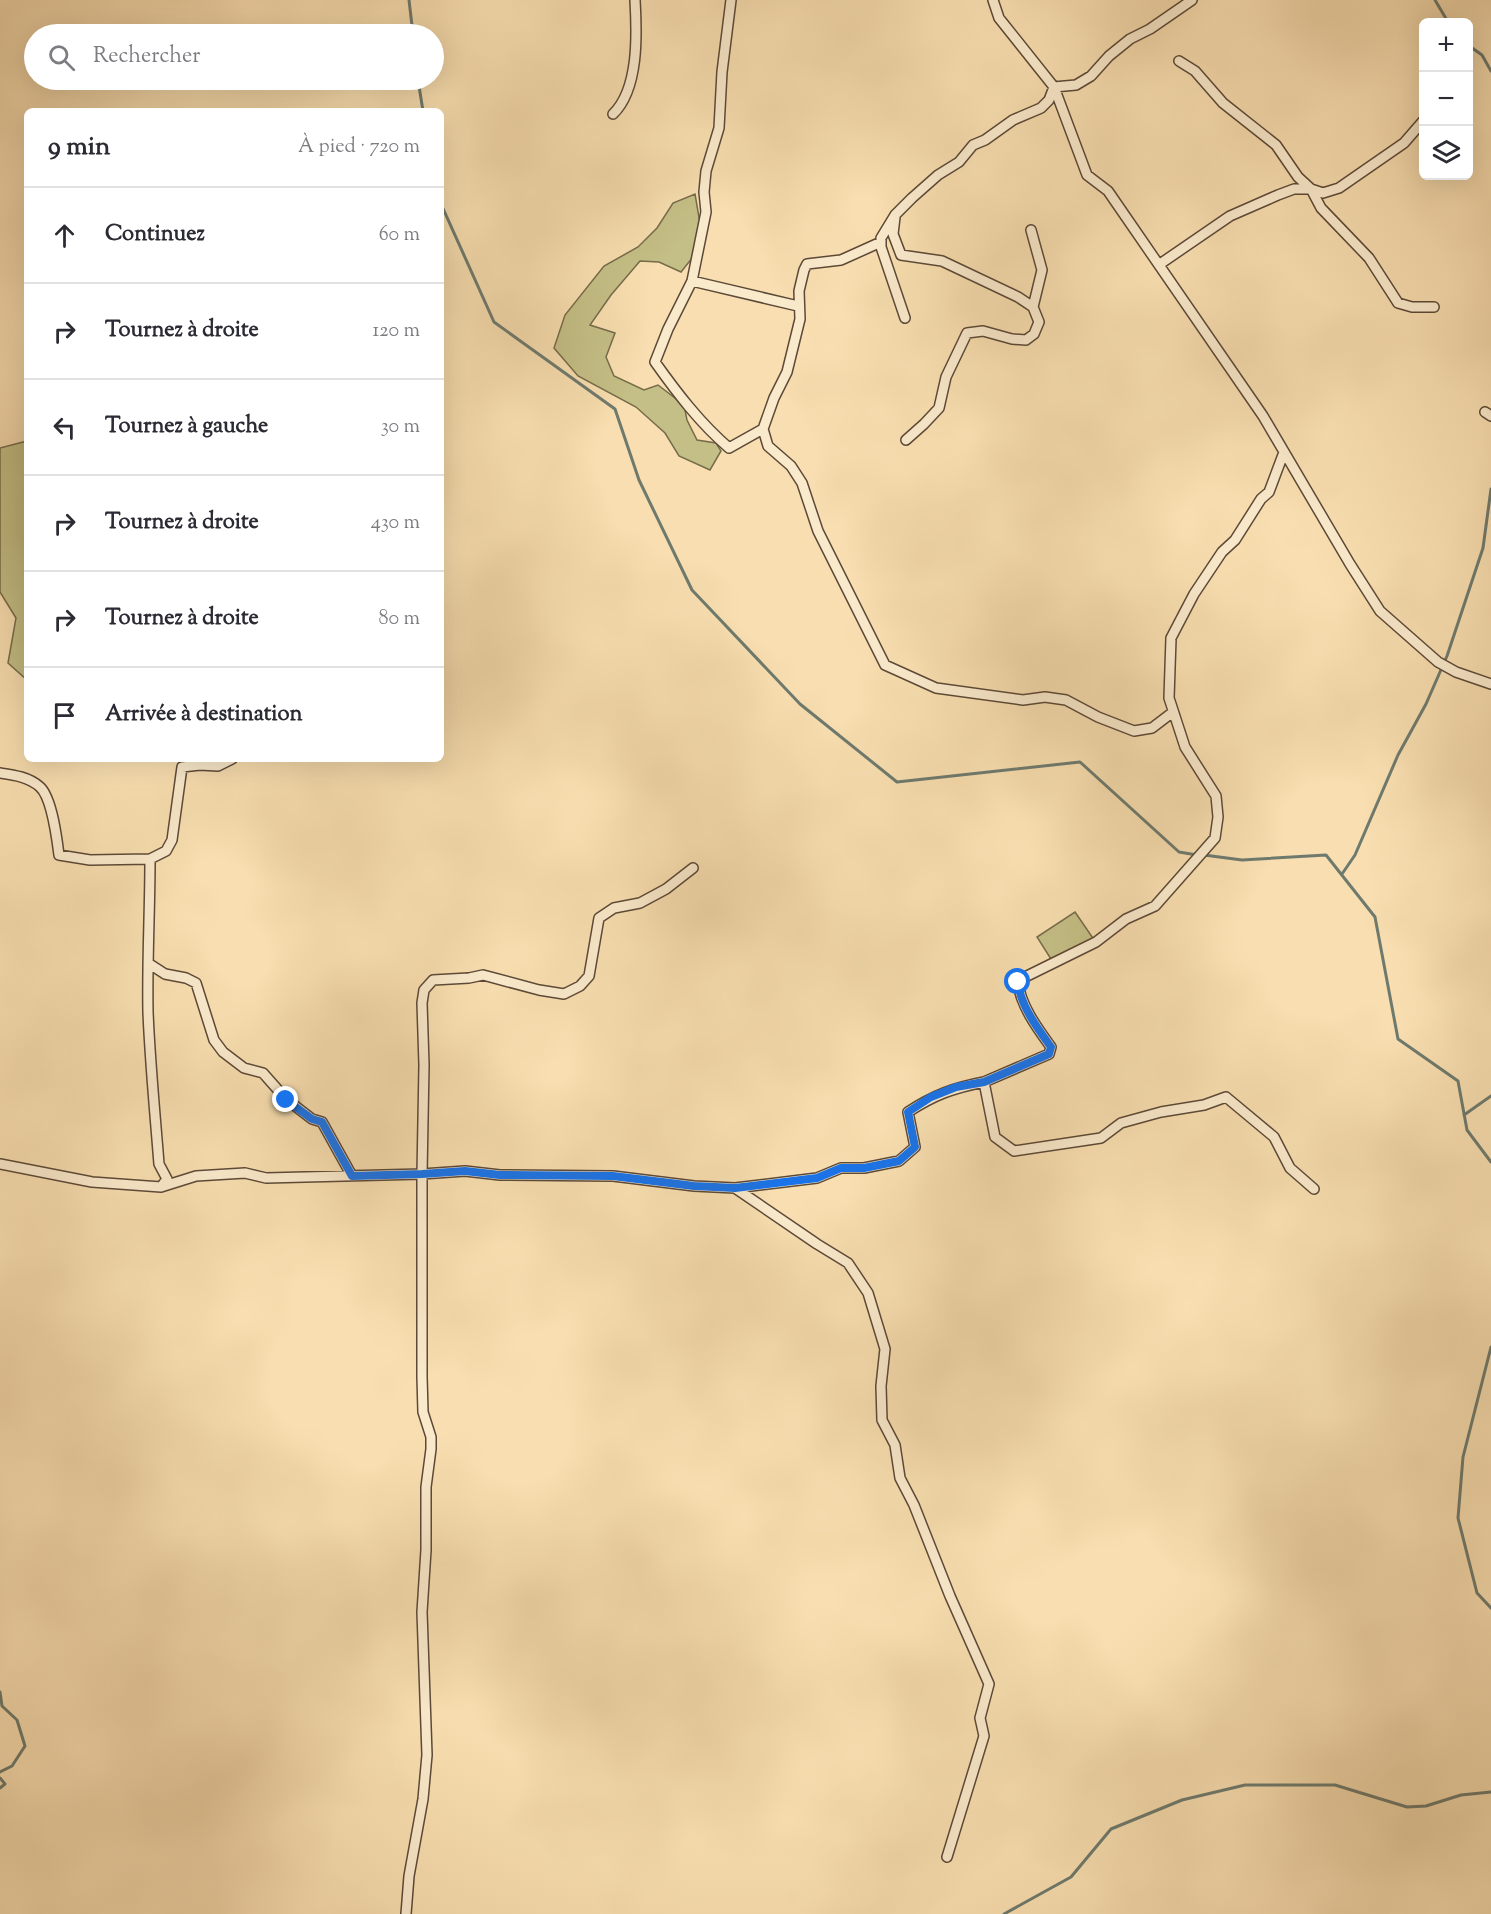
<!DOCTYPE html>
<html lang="fr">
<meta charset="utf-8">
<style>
:root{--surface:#fff;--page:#f7f7f7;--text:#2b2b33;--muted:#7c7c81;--line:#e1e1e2}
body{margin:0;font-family:"Sorts Mill Goudy",serif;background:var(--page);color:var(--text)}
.controls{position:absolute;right:18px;top:18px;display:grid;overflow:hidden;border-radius:9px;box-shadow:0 6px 24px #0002}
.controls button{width:54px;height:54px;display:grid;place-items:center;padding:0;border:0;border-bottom:2px solid var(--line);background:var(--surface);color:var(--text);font:30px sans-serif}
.stop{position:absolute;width:18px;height:18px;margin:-14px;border:4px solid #1a73e8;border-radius:50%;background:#fff}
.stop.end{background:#1a73e8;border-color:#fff;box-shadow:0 2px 6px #0008}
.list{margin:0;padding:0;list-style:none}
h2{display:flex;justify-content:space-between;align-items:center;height:78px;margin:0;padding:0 24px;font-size:26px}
h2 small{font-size:20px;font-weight:400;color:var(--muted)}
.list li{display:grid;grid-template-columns:39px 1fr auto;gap:18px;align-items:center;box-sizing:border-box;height:96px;padding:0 24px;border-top:2px solid var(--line)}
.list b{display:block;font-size:22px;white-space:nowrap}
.list em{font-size:20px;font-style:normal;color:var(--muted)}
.icon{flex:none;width:33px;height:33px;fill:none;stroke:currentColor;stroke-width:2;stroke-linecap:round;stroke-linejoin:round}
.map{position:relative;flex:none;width:1491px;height:1914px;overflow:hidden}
.search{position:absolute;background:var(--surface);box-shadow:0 6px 24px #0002;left:24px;top:24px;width:420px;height:66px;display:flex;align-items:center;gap:15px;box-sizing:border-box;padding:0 21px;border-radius:33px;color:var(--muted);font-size:22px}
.panel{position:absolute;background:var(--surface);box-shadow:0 6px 24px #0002;left:24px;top:108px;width:420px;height:654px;border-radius:9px}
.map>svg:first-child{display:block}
.green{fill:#c4bf86;stroke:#766b4a;stroke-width:1.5}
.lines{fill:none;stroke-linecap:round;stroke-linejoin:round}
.stream{stroke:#6e7a6e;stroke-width:3}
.minor-casing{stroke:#5c4937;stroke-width:12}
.minor{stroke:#faeacc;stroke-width:9}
.route{stroke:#1a73e8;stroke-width:8}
</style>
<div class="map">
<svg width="1491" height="1914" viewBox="0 0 1491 1914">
<rect width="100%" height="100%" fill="#f8deb0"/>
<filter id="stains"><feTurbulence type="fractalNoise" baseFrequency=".00333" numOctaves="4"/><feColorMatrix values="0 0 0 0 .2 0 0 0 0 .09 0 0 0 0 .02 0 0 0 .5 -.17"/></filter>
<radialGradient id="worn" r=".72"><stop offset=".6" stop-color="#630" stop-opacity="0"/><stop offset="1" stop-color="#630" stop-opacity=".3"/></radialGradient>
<path class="green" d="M695,194l5,29 -7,34 -12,15 -22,-10 -19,-1 -29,34 -21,30 25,8 -9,24 8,19 30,14 14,-5 26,20 3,15 10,20 19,3 5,8 -11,19 -31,-14 -14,-23 -29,-26 -58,-31 -24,-28 11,-33 39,-49 34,-19 19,-19 16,-25z
M27,441v239l-19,-17 8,-45 -16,-26v-144z
M1075,912l22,32 -41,23 -19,-30z"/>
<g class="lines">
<path class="stream" d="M409,0l4,34
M1435,0l13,22
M1468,45l14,10 9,16
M418,80l5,31
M441,204l53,118 121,87 24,71 53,110 108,114 97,78 183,-20 99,90 18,3
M1204,855l38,5 84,-5 49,62 23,122 60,42 9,49 24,32
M1342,874l13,-19 43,-100 28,-51 21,-48 36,-108 8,-59
M1464,1115l27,-19
M1491,1347l-28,110 -5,61 19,75 14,15
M0,1692l2,14 15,14 8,26 -13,20 -12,6
M0,1778l5,6 -5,4
M1004,1914l67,-37 40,-48 71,-29 63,-15h90l72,22 19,-1 35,-11 30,-3"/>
<g class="minor-casing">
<path id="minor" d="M731,0l-9,72 -3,56 -13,43 -2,21 2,20 -14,69 -24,48 -13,33c22,31 45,61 74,86l34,-19
M993,0l6,18 55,69 33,88 21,16 155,225 87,148 30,47 58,51 18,10 35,12
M1179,61l16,10 28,32 53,42 22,32 13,12 10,19 48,50 29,45 14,4h22
M613,114c26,-25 24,-80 22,-114
M895,217l-2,17 8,21 41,6 76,36 15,10
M881,242l-40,18 -34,4 -3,6 -5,21 1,28 -13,53 -13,26 -11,31 5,17 23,20 11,17 16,48 67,134 51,23 87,12 22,-3 21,3 32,17 36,14 18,-3 21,-16
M1160,264l70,-48 48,-21 16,-6h17l12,4 16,-5 65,-45 20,-23
M692,281l106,25
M905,318l-24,-71v-9l14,-23 17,-17 26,-23 21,-13 14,-17 12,-5 28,-20 28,-12 8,-8 5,-13 22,-2 15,-9 18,-20 21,-17 20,-10 42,-29
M1485,412l6,4
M906,440l18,-16 15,-16 7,-31 21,-44 16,-2 29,8 14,1 8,-6 5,-12 -6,-15 9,-37 -11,-40
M0,773c14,2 29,4 40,14 12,11 17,52 19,68l31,5 60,-1
M148,963l17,11 21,4 10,5 18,57 9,12 21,16 19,5 23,26 26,20 10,3 30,54
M984,1082l65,-28 2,-7c-13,-18 -31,-42 -33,-65l7,-5 71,-35 30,-23 29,-13 60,-68 3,-21 -2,-21 -31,-49 -16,-49 2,-60 23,-44 28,-42 13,-12 26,-41 8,-7 15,-40
M0,1164l92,18 69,5 35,-11 49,-3 21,5 156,-4 43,-3 35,4 113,1 81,10 41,2 82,-10 24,-10h23l35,-7 16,-14 -7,-35c26,-17 45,-24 76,-30l11,55 19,14 87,-13 20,-15 40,-11 43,-7 22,-8 48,40 16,31 24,21
M161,1187l6,-8 -8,-15c-4,-51 -9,-102 -11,-152 -1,-51 2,-102 2,-153l16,-8 6,-11 10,-73 18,-2 18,1 14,-7
M735,1188l82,56 31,19 20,30 17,56 -4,37 1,34 13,25 5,33 14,27 36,91 39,88 -9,34 4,18 -37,121
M406,1914l3,-38 14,-77 4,-44 -5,-143 4,-62v-63l5,-38v-12l-8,-25 -1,-35v-203l2,-109 -2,-62 2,-13 9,-10 36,-2 14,-3 56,15 25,4 16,-8 9,-10 10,-58 15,-10 26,-5 26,-14 27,-21"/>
</g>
<use href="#minor" class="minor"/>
</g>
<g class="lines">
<path class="route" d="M286,1100l26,19 10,3 30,54 70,-2 43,-3 35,4 113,1 81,10 41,2 82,-10 24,-10h23l35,-7 16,-14 -7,-35 23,-15 25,-10 28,-5 65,-28 2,-7c-13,-18 -31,-42 -33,-65"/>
</g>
<rect width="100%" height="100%" filter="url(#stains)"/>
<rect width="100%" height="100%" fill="url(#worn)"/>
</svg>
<div class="controls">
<button>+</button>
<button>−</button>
<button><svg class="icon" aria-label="layers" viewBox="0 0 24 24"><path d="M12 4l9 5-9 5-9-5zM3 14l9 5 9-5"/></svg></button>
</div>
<div class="stop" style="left:1018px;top:982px"></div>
<div class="stop end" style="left:286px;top:1100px"></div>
<div class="search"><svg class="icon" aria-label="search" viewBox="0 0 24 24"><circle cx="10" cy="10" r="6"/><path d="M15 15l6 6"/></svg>Rechercher</div>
<section class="panel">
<h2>9 min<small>À pied · 720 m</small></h2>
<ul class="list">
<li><svg class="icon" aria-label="ahead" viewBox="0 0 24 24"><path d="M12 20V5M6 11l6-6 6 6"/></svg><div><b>Continuez</b></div><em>60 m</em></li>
<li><svg class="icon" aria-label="right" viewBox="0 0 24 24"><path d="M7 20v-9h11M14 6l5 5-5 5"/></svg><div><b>Tournez à droite</b></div><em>120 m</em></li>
<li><svg class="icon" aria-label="left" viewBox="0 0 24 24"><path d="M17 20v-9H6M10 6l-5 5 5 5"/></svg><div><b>Tournez à gauche</b></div><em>30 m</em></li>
<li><svg class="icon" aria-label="right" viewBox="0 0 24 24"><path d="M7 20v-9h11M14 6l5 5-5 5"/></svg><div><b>Tournez à droite</b></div><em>430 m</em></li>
<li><svg class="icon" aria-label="right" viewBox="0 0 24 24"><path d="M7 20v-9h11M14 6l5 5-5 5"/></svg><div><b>Tournez à droite</b></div><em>80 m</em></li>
<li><svg class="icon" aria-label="arrive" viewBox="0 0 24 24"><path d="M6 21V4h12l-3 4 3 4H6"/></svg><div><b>Arrivée à destination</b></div></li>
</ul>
</section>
</div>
